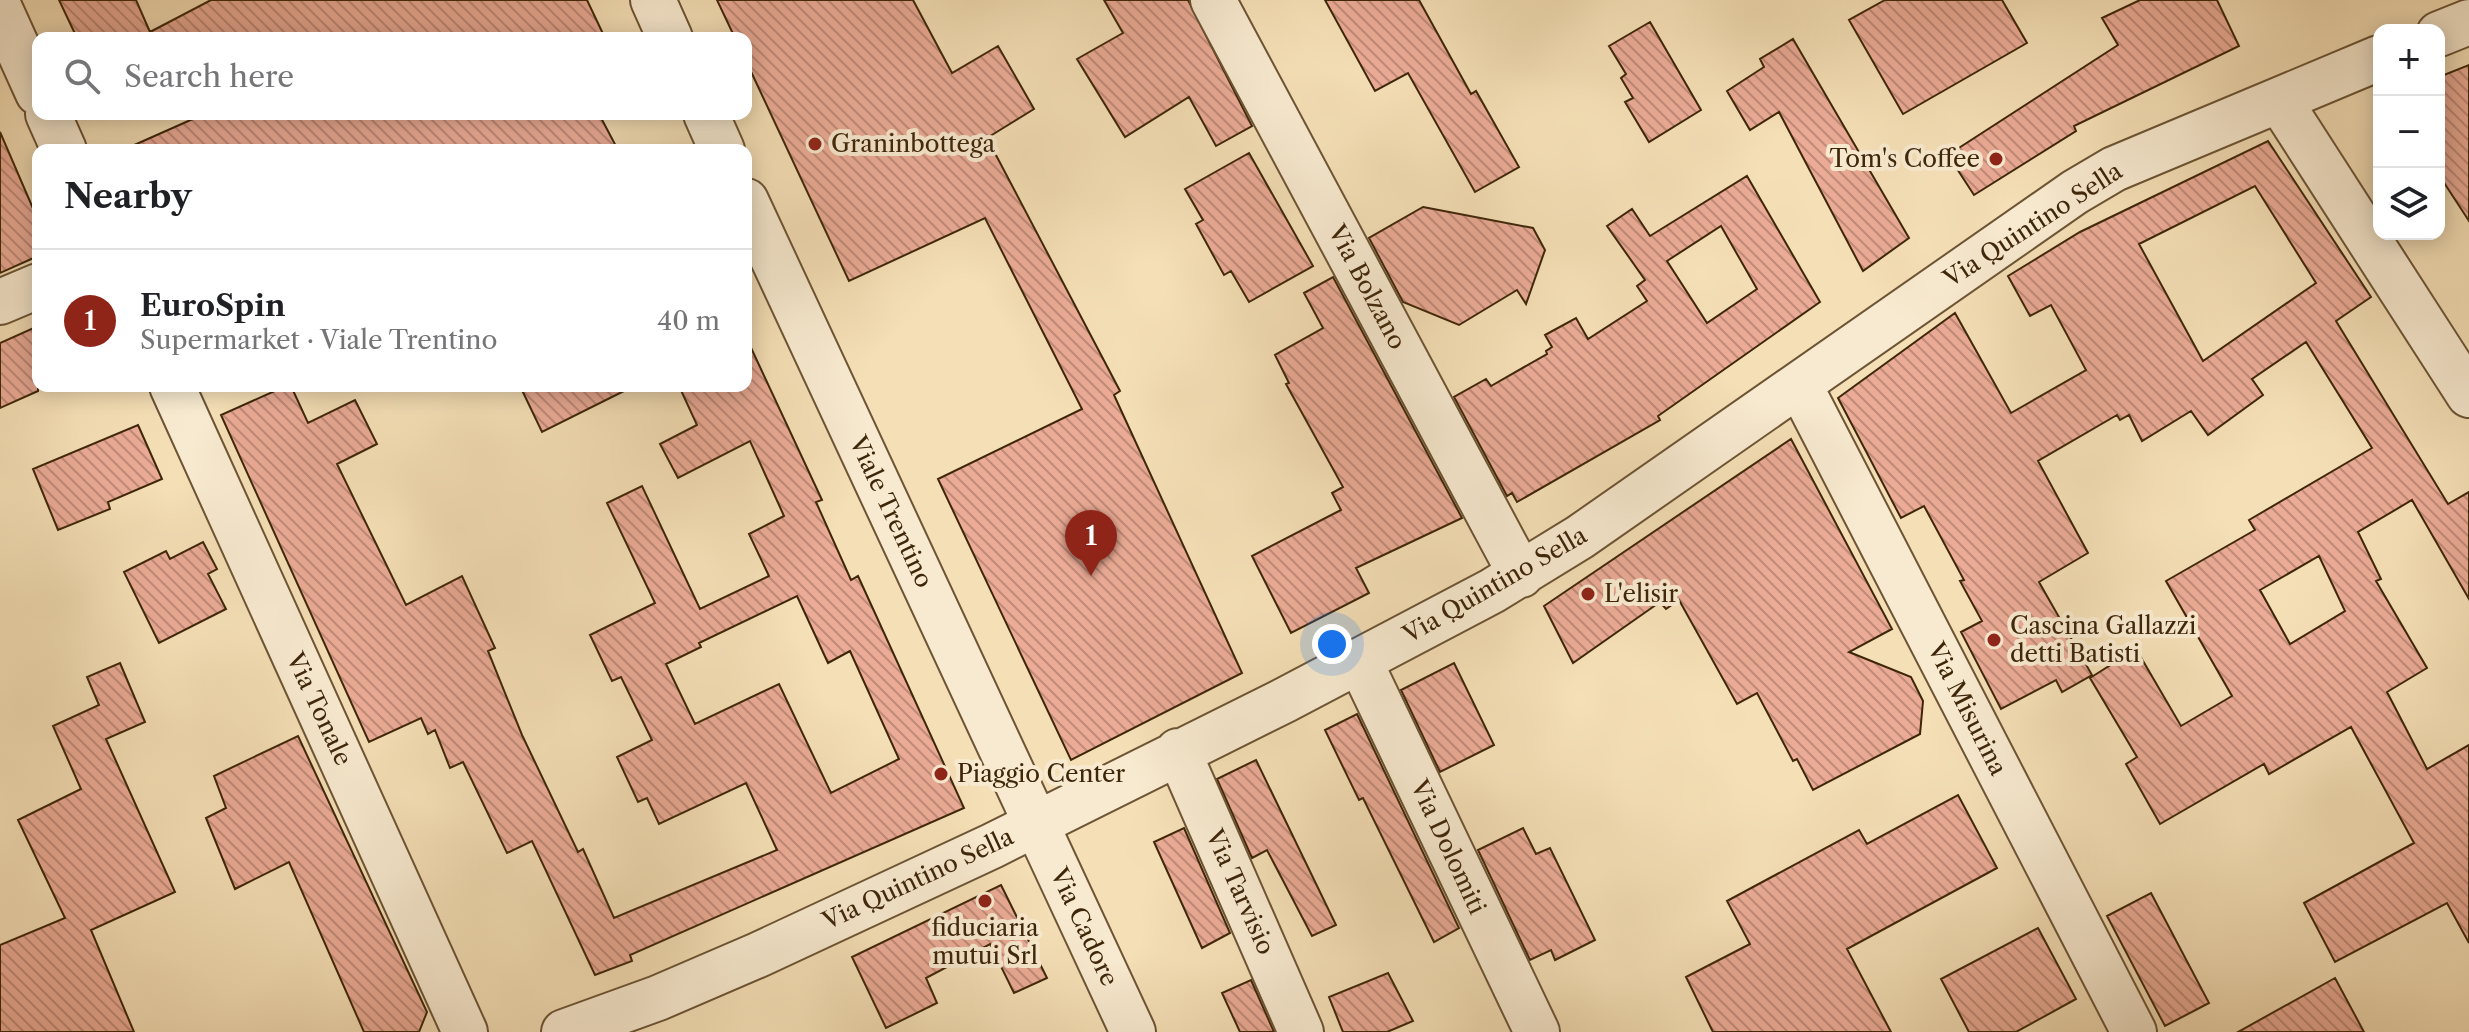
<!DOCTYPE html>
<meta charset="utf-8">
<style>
:root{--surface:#fff;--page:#f6f6f6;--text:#202124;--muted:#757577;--line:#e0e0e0;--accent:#8f2418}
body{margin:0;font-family:"Libre Caslon Text",serif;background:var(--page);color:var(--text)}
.controls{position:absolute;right:24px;top:24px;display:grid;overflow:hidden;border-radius:16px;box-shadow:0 4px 20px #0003}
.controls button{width:72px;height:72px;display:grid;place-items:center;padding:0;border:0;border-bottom:2px solid var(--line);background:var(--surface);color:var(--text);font:40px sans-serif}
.you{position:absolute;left:1332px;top:644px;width:28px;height:28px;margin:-20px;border:6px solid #fff;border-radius:50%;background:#1a73e8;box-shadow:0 0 0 12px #1a73e833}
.badge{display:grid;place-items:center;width:52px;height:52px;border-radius:50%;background:var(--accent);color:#fff;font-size:26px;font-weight:700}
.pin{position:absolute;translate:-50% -66px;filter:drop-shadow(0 2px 4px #0008)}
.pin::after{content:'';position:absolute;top:42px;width:28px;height:24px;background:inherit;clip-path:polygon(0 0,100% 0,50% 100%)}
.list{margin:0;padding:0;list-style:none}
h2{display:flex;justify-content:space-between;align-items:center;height:104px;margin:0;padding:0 32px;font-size:34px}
h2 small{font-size:26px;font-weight:400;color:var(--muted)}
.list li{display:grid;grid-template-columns:52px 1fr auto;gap:24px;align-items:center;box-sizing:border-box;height:144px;padding:0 32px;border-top:2px solid var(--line)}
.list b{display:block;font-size:30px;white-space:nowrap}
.list p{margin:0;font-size:26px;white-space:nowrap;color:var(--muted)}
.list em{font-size:26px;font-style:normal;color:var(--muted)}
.icon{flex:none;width:44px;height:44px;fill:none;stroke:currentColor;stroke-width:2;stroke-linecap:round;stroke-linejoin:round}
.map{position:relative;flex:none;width:2469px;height:1032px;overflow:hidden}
.search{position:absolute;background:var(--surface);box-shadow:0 4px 20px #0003;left:32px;top:32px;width:720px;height:88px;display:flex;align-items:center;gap:20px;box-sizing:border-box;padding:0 28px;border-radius:16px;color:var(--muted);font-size:30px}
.panel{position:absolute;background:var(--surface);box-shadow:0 4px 20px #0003;left:32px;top:144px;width:720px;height:248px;border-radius:16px}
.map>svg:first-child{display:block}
.building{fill:url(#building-back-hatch);stroke:#3e2609;stroke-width:2;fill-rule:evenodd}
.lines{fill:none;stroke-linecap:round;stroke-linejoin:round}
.minor-casing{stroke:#6c5434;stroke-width:48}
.minor{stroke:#f8ead0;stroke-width:44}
.poi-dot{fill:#8f2418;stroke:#f8ead0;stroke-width:3}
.labels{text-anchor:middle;stroke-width:8;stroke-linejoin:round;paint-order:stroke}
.poi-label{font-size:24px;fill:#3e2609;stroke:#f8ead0;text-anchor:start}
.street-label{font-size:24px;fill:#3e2609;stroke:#f8ead0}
</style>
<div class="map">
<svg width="2469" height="1032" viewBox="0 0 2469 1032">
<defs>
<pattern id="building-back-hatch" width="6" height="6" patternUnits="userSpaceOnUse" patternTransform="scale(2)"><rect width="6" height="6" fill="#ebab96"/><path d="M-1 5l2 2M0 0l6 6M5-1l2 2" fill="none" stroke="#c08b79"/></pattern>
</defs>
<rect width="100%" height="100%" fill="#f5dfb6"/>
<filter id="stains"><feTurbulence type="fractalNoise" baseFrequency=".0025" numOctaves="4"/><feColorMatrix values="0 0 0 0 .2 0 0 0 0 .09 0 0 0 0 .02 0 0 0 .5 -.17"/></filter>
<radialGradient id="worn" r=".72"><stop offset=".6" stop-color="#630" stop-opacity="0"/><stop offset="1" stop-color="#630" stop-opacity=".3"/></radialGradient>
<path class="building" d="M59,0h77l14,32 61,-32h376l18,38h-528z
M717,0h196l39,73 46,-27 36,63 -47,29 133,253 -6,4 128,278 -171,87 -133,-281 144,-70 -97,-191 -136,63 -103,-220v-23h-11z
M1104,0h84l64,126 -36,20 -27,-49 -64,40 -48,-78 46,-26z
M1325,0h94l52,94 5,-3 43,76 -44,25 -67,-119 -33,18z
M1885,0h117l25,43 -124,71 -54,-94z
M2140,0h77l22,46 -165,80 2,5 -102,64 -26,-40 170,-110 -16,-27z
M1650,22l51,88 -52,32 -24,-40 8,-4 -12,-20 5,-4 -17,-28z
M1793,39l116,199 -46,33 -84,-159 -29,18 -23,-39 37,-24 -4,-8z
M2469,65v156l-30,-46v-98z
M204,114h395l19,36h-495z
M0,132l38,88v36l-38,17z
M2268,141l103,156 -35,24 112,183 21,-12v107l-57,-99 -54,32 23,47 -5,2 51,87 -40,24 40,77 42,-24v198l-22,-40 -112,59 -31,-59 110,-60 -63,-116 -82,47 -5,-10 -104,60 -34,-60 11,-7 -47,-79 46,-29 45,77 51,-30 -66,-115 89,-51 -6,-10 123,-72 -66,-106 -54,37 11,16 -55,40 -17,-24 -49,30 -13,-26 -9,5 -3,-5 -79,46 50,92 -49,29 53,93 -30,17 -6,-12 -55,29 -40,-77 21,-11 -22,-40 4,-1 -40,-74 -23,12 -63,-120 117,-85 56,100 75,-43 -35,-65 -21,11 -22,-40 72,-44zM2255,186l61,97 -113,78 -64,-117zM2319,556l26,55 -55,33 -30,-54z
M1249,153l64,113 -64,36 -18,-31 -7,4 -28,-51 7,-4 -18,-31z
M1747,176l73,126 -162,114 2,4 -143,82 -5,-9 -5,3 -53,-99 32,-18 5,7 56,-32 -1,-3 6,-4 -7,-12 31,-17 12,21 59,-38 -10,-15 8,-6 -38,-54 25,-17 18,27zM1721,226l36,63 -50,34 -40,-62z
M1423,207l110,21 12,22 -19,54 -9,-14 -58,35 -56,-23 -34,-64z
M1333,277l129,241 -106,50 13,25 -78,40 -39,-77 89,-46 -9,-17 11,-6 -57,-103 3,-1 -14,-28 48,-27 -19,-35z
M38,326v65l-38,17v-65z
M746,337l76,163 -6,2 35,78 7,-4 106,232 -334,147 2,6 -37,14 -63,-134 -25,12 -44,-91 -13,6 -15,-38 -7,4 -7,-16 -52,24 -148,-327 65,-29h5l17,37 47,-23 22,44 -40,20 69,141 56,-29 33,72 -7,3 34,84 56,117 5,-3 31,69 163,-68 -31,-67 -87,41 -12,-26 -9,4 -21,-45 35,-17 -31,-63 -9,4 -22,-46 65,-32 -48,-100 35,-17 58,123 69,-33 -20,-42 35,-18 -34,-75 -72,37 -18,-34 37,-19 -18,-39h67zM797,596l31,67 22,-12 49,108 -68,34 -52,-109 -84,40 -29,-60 35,-17 -2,-4z
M520,386h114l-92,46z
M138,425l24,54 -54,23 2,7 -52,21 -25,-61z
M1791,439l101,190 -43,23 62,25 12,24 -3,33 -107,56 -16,-31 -4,2 -36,-68 -20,11 -58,-104 -13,9 -6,-7 -87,61 -29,-57z
M203,542l14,27 -9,5 18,35 -67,34 -35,-71 42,-21 4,8z
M120,663l25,59 -39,17 69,153 -84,38 43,102h-134v-87l65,-27 -47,-98 63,-31 -28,-63 46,-21 -12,-28z
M1454,663l40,82 -54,27 -39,-82z
M1357,714l102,214 -25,14 -71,-144 -4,2 -34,-70z
M298,736l129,276 -8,20h-55l-75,-170 -54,27 -29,-71 20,-10 -12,-32z
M1256,760l80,165 -24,11 -45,-86 -15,8 -35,-79z
M1958,795l39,73 -150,81 44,83h-178l-27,-55 64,-33 -23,-43 132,-71 8,14z
M1184,828l46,105 -28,15 -48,-106z
M1523,828l13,26 14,-6 45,92 -40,20 -4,-10 -21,10 -52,-110z
M1001,885l46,93 -33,15 -24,-49 -64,34 11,25 -51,25 -34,-71z
M2151,893l58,110 -44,23 -58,-110z
M2038,928l38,71 -60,33h-47l-28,-53z
M1388,973l25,48 -26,11h-44l-14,-35z
M2335,978l29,54h-126z
M1251,980l23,52h-34l-18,-39z"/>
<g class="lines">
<g class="minor-casing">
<path id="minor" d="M653,0l17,38
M1213,0l308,575
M0,9l38,84
M2439,34l30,-12
M2279,100l190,295
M48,114l16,36
M706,114l16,36
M746,201l387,831
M0,302l38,-16
M172,386l293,646
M1800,386l334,646
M1360,662l177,370
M1178,751l123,281
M564,1032l94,-34 100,-43 234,-109 293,-146 207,-109 88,-54 495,-345 39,-23 265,-111"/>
</g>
<use href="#minor" class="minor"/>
</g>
<g class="poi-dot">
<circle cx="815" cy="144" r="8"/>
<circle cx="1996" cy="159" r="8"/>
<circle cx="1588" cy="594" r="8"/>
<circle cx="1994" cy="640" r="8"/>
<circle cx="941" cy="774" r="8"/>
<circle cx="985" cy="901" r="8"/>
</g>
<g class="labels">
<g class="poi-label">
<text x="831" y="152">Graninbottega</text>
<text x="1980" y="167" text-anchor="end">Tom's Coffee</text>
<text x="1604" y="602">L'elisir</text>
<text x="2010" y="634">Cascina Gallazzi<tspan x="2010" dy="28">detti Batisti</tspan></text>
<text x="957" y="782">Piaggio Center</text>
<text x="985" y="936" text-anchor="middle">fiduciaria<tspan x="985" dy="28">mutui Srl</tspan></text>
</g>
<g class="street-label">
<text transform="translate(2033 225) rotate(-33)" y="8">Via Quintino Sella</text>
<text transform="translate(1367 287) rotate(62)" y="8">Via Bolzano</text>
<text transform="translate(891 512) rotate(65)" y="8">Viale Trentino</text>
<text transform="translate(1495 585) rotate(-30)" y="8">Via Quintino Sella</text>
<text transform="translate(319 709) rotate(65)" y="8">Via Tonale</text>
<text transform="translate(1967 709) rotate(63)" y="8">Via Misurina</text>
<text transform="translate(1448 847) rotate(65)" y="8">Via Dolomiti</text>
<text transform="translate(918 879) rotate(-25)" y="8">Via Quintino Sella</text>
<text transform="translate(1240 892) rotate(66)" y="8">Via Tarvisio</text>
<text transform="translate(1084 927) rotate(65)" y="8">Via Cadore</text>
</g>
</g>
<rect width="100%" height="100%" filter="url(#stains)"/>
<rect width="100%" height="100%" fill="url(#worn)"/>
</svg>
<div class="controls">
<button>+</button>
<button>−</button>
<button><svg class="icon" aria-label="layers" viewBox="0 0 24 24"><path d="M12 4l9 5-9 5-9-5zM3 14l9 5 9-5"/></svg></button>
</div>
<div class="you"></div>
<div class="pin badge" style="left:1091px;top:576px">1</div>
<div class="search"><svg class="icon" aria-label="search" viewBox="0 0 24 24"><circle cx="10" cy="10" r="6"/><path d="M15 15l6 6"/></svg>Search here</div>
<section class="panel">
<h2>Nearby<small></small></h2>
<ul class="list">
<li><span class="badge">1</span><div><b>EuroSpin</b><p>Supermarket · Viale Trentino</p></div><em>40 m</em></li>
</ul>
</section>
</div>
